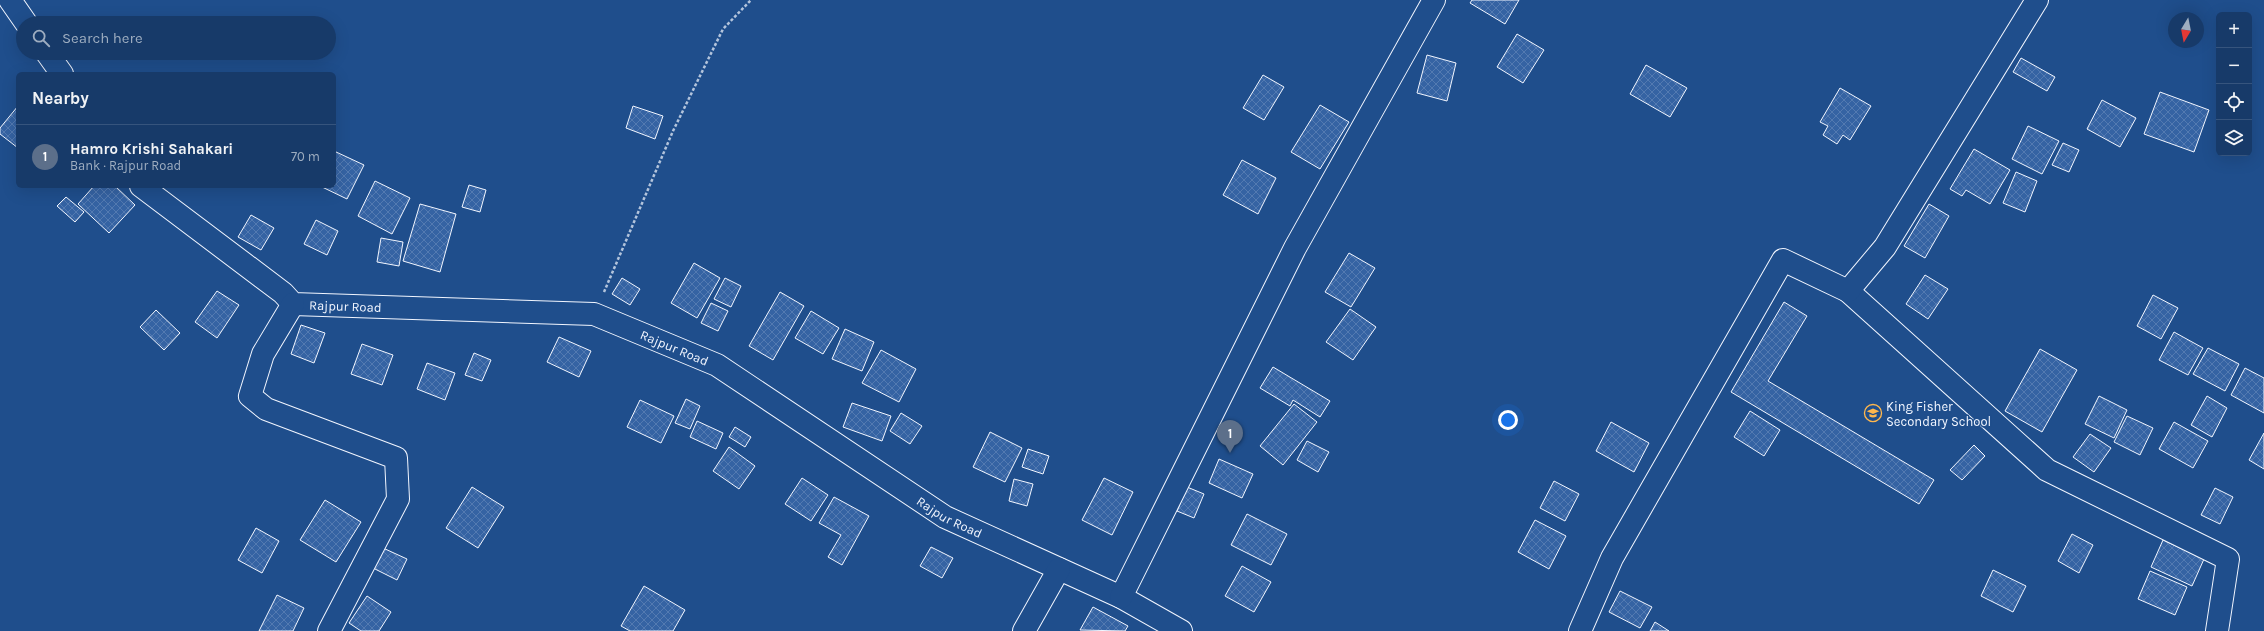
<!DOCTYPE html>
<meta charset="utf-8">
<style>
:root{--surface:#173a69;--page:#20416f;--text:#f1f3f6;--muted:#9eadc0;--line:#36547d;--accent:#ffb74d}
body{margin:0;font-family:Karla,sans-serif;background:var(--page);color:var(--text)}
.controls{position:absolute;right:12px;top:12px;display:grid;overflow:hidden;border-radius:6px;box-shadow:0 4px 16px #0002}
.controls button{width:36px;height:36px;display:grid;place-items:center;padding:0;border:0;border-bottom:1px solid var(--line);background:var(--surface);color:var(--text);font:20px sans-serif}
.compass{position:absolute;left:2168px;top:12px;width:36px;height:36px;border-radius:50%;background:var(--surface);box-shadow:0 4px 16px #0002;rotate:190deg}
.you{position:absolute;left:1508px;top:420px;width:14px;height:14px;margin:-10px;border:3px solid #fff;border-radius:50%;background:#1a73e8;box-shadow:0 0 0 6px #1a73e833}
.badge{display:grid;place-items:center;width:26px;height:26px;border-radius:50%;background:var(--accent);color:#fff;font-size:13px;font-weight:700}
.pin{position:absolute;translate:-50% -33px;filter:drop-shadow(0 1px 2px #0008)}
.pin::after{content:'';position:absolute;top:21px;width:14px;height:12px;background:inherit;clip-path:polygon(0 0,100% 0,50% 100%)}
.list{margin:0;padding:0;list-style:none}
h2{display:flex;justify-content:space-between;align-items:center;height:52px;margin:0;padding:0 16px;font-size:17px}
h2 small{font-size:13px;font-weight:400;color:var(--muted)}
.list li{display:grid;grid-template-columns:26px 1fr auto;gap:12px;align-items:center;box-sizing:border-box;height:64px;padding:0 16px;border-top:1px solid var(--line)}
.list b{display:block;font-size:15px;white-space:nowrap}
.list p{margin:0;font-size:13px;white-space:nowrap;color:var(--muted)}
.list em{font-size:13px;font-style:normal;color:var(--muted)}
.icon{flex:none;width:22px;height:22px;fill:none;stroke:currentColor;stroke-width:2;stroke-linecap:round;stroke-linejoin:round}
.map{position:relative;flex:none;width:2264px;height:631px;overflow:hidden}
.search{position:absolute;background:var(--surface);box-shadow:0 4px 16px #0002;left:16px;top:16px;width:320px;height:44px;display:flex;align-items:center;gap:10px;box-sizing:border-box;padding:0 14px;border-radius:22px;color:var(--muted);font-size:15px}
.panel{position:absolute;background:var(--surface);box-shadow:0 4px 16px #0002;left:16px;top:72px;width:320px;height:116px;border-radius:6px}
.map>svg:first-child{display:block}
.building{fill:url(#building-cross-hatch);stroke:#f2f6ff}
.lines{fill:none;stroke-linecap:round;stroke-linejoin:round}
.minor-casing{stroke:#f2f6ff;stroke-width:24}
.path{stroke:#b3c4dc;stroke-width:2.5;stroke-dasharray:3 2;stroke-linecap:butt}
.minor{stroke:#1f4e8c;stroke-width:22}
.labels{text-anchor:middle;stroke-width:3;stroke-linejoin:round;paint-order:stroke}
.street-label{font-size:13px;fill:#f2f6ff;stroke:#1f4e8c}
.poi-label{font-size:13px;fill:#f2f6ff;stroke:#1f4e8c;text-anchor:start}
</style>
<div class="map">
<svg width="2264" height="631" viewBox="0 0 2264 631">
<defs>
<pattern id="building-cross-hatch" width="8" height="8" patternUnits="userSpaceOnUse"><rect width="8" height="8" fill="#3563a3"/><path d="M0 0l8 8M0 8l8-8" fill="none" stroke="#537ab1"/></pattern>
</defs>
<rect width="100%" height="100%" fill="#1f4e8c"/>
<path class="building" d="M1472,0h47l-14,24 -35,-21z
M1517,34l27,16 -21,33 -26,-16z
M1427,55l29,8 -9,38 -30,-8z
M2021,58l34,19 -8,14 -34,-19z
M1646,65l41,23 -17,29 -40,-23z
M1263,75l21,12 -20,33 -21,-12z
M1840,88l31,18 -21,34 -7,-5 -6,9 -14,-9 5,-9 -8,-4z
M2160,92l49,18 -15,42 -50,-18z
M2102,100l34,18 -16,29 -33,-18z
M1320,105l29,17 -29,47 -29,-17z
M18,106v42l-18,-14v-6z
M633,106l30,10 -8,23 -29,-11z
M2028,126l31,15 -17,33 -30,-15z
M2063,143l16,7 -10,22 -17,-7z
M1974,149l36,21 -20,34 -24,-14 -4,6 -12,-7z
M334,151l30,14 -17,34 -27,-13h14z
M1242,160l34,18 -18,36 -35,-19z
M2016,172l21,9 -12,31 -22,-9z
M375,181l35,17 -18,36 -34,-18z
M469,185l17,5 -6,22 -18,-5z
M94,186h21l20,19 -26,28 -31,-29z
M66,197l18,15 -9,10 -18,-16z
M420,204l36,10 -16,58 -37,-11z
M1929,204l20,12 -24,42 -21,-12z
M251,215l23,13 -13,22 -23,-13z
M316,220l22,11 -11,24 -23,-11z
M381,238l22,4 -4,24 -22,-4z
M1349,253l26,15 -24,39 -26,-15z
M694,263l26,15 -23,40 -26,-15z
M1925,275l23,14 -20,30 -22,-15z
M622,278l18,11 -10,16 -18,-11z
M725,278l16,8 -10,21 -17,-8z
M217,291l22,14 -22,33 -22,-16z
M780,292l24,14 -31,54 -24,-14z
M2153,295l25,13 -17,31 -24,-13z
M1784,302l23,14 -39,65 166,99 -15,24 -188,-112z
M711,303l17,8 -10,20 -17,-8z
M1350,309l26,18 -23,33 -27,-18z
M156,310l24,23 -16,17 -24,-23z
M811,311l28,17 -16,26 -28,-16z
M301,325l24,8 -11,30 -23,-9z
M845,329l29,13 -12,29 -30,-12z
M2174,332l29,16 -15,27 -29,-15z
M559,337l32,14 -12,26 -32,-15z
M362,344l31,11 -11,30 -31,-11z
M2208,348l31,16 -14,27 -32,-17z
M2040,349l37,21 -35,62 -37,-21z
M881,350l35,19 -17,33 -37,-19z
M474,353l17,7 -9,21 -17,-6z
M427,363l28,10 -10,27 -28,-11z
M1273,367l57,34 -10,16 -27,-17 -3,6 -30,-18z
M2245,368l19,10v35l-33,-18z
M2099,396l28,14 -13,28 -29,-14z
M2207,396l20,12 -15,29 -21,-12z
M686,399l14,7 -10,23 -15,-6z
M640,400l34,16 -13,27 -34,-16z
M852,403l39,13 -9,25 -39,-14z
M1294,404l23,18 -34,43 -23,-19z
M1750,411l30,19 -16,26 -30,-19z
M901,413l21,13 -12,18 -20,-13z
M2127,416l26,12 -13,27 -26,-13z
M697,421l26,12 -7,16 -26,-12z
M1611,422l38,21 -15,29 -38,-21z
M2174,422l34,19 -15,27 -34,-19z
M735,427l16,10 -6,10 -16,-10z
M990,432l32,16 -17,34 -32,-15z
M2264,433v36l-15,-9z
M2090,434l21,14 -17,24 -21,-15z
M1307,441l22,11 -11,20 -21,-12z
M1974,445l11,11 -23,24 -12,-10z
M729,447l26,19 -16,23 -26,-18z
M1028,449l21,7 -6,18 -21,-7z
M1219,459l34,15 -11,24 -33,-15z
M802,478l26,17 -17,26 -26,-17z
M1104,478l29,14 -21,43 -30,-15z
M1014,479l19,5 -6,22 -18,-5z
M1554,481l25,13 -14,27 -25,-13z
M472,487l32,20 -26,41 -32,-20z
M1187,487l17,7 -10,24 -17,-7z
M2215,488l18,9 -13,27 -19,-9z
M834,497l35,19 -27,49 -14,-8 13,-22 -22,-12z
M325,500l36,22 -25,40 -36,-22z
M1247,514l40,20 -16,31 -40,-20z
M1535,520l31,16 -17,33 -31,-17z
M256,528l23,13 -17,32 -24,-13z
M2072,534l21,11 -14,28 -21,-12z
M2163,540l41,19 -12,27 -41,-19z
M931,547l22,11 -11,20 -22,-12z
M383,548l24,11 -10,21 -24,-12z
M1242,566l29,16 -17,30 -29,-16z
M1993,570l33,16 -13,26 -32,-16z
M2150,571l37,16 -12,28 -37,-16z
M644,586l41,24 -12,21h-43l-9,-5z
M1620,591l32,16 -12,21 -31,-16z
M277,595l27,13 -11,23h-34z
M367,596l24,16 -12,19h-18l-12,-8z
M1093,607l35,19 -3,5 -45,-1z
M1655,622l14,9h-19z"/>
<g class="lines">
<g class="minor-casing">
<g id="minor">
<path d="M10,0l16,23"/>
<path d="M47,53l15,21"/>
<path id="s1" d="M141,186l142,107 10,11 301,10 123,51 228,152 176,80 60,34"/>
<path d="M1848,291l199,179 181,89 -11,72"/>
<path d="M293,304l-30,50 -13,42 16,13 130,49 2,41 -69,132"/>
<path d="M1121,597l174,-349 139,-248"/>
<path d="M1024,631l35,-62"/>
<path d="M1580,631l32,-73 171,-298 65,31 37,-44 152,-247"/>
</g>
</g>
<path class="path" d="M604,292l69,-161 50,-102 28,-29"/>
<use href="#minor" class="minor"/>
</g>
<defs>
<g id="school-ring" transform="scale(0.9)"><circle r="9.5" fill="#1f4e8c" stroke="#ffb74d" stroke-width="1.5"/><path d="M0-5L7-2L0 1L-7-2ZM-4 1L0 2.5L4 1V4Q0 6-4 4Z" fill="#ffb74d"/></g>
</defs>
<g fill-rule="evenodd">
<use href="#school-ring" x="1873" y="413"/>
</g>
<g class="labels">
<g class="street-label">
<text dy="5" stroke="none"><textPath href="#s1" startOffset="245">Rajpur Road</textPath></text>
<text dy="5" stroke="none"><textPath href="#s1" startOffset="581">Rajpur Road</textPath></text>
<text dy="5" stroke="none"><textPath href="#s1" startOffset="905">Rajpur Road</textPath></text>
</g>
<g class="poi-label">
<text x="1886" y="411">King Fisher<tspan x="1886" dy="15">Secondary School</tspan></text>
</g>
</g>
</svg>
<div class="controls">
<button>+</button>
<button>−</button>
<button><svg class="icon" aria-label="locate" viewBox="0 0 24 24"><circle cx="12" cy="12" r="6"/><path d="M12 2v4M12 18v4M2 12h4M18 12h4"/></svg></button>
<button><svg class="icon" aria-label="layers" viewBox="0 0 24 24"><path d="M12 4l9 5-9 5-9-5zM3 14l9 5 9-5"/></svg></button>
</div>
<svg class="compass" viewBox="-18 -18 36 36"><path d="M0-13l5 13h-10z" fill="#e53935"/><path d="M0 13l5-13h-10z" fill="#9eadc0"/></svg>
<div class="you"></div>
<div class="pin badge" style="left:1230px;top:453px;background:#5c6f8a">1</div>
<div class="search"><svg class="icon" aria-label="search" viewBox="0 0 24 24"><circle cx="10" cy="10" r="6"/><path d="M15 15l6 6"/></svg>Search here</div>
<section class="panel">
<h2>Nearby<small></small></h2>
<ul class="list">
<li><span class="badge" style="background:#5c6f8a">1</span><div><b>Hamro Krishi Sahakari</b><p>Bank · Rajpur Road</p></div><em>70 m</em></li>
</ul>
</section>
</div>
